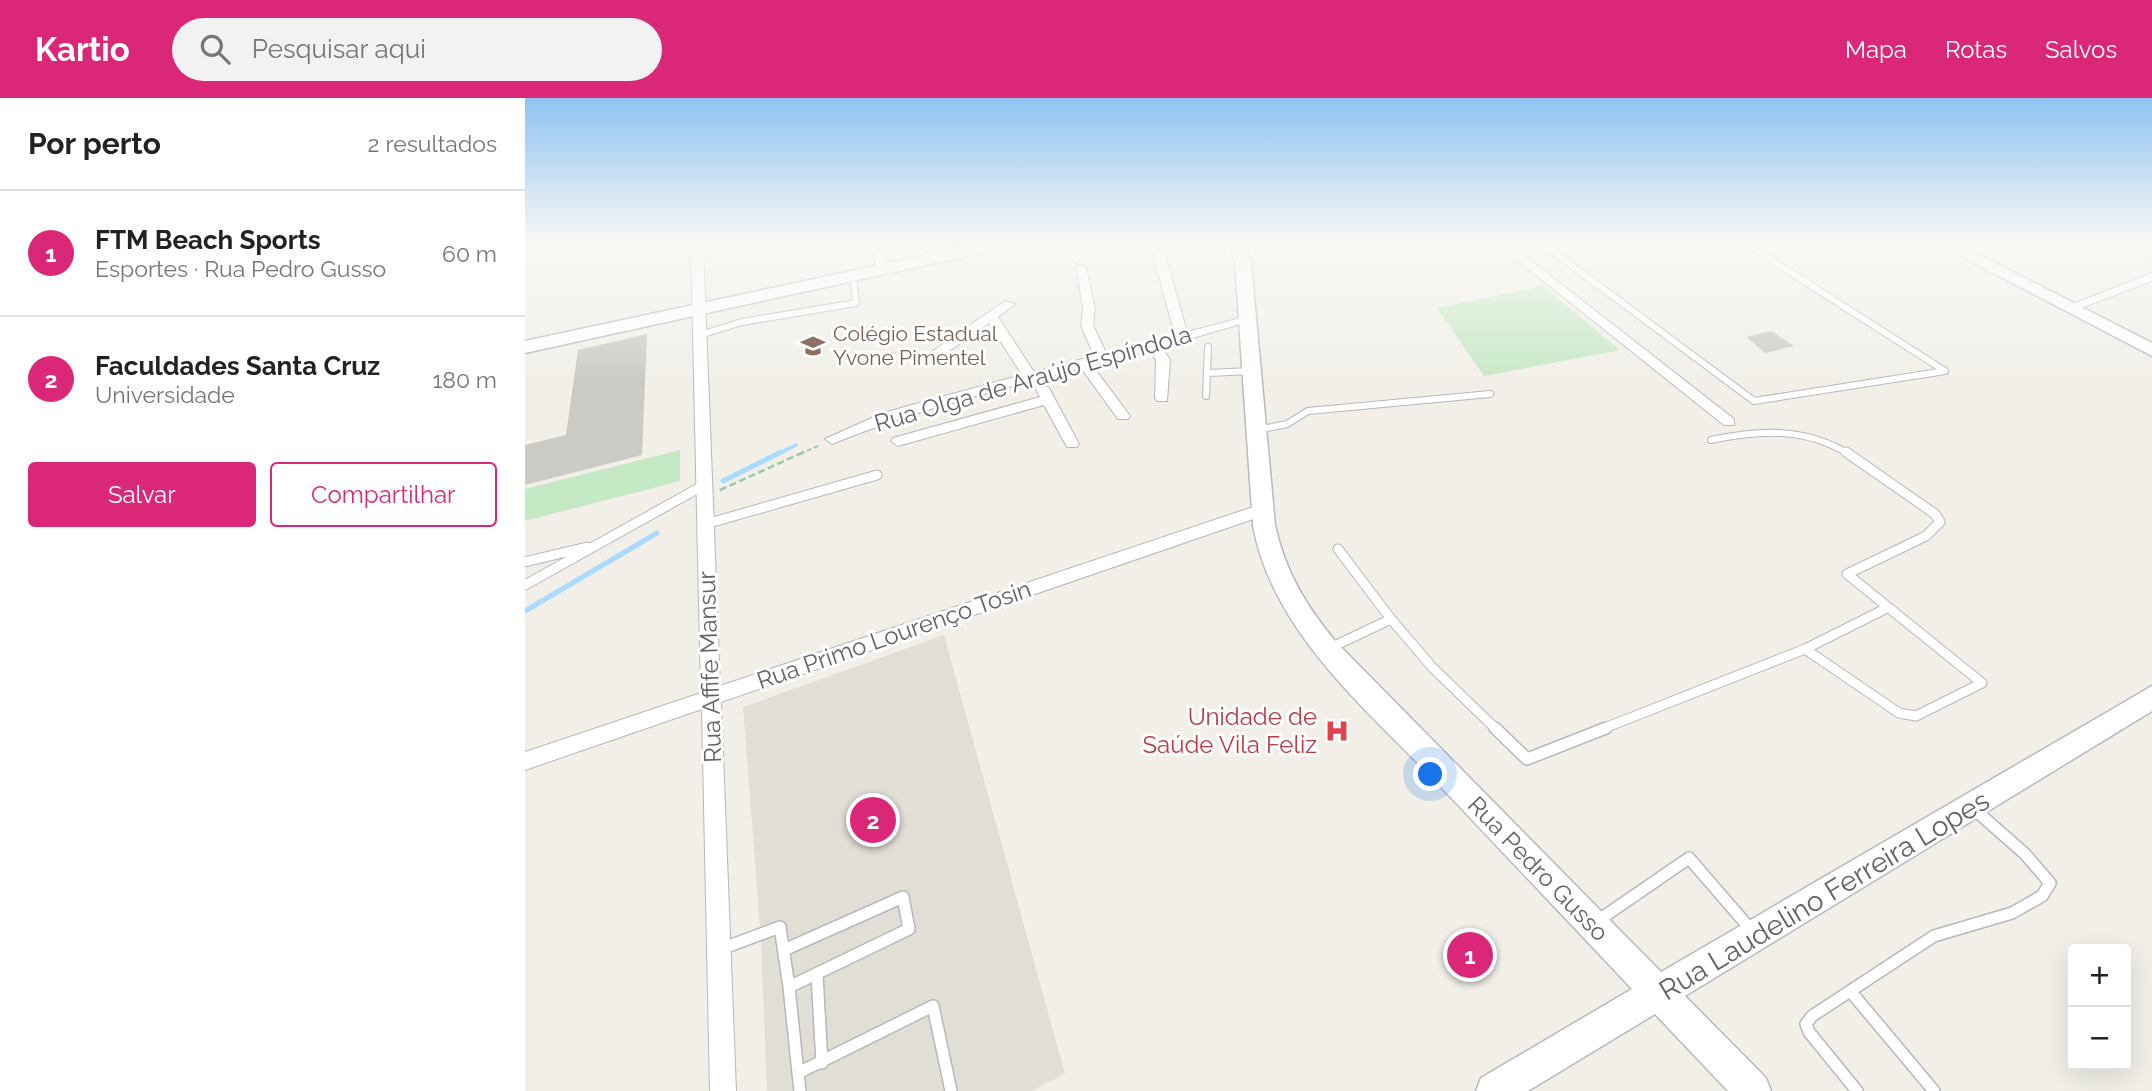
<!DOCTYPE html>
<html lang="pt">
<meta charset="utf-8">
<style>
:root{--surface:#fff;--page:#f2f2f2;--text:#222;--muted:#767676;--line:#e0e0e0;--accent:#db2777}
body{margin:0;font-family:Raleway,sans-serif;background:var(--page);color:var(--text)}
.controls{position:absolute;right:21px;bottom:21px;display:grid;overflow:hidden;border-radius:7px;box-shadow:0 7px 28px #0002}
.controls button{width:63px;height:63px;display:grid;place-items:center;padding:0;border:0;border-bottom:2px solid var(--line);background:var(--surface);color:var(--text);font:35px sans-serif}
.you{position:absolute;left:906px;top:677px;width:24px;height:24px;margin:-18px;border:5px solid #fff;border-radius:50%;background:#1a73e8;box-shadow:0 0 0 10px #1a73e833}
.badge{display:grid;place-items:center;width:46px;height:46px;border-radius:50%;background:var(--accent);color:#fff;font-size:23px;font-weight:700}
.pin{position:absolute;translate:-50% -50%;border:4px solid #fff;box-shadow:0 2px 7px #0006}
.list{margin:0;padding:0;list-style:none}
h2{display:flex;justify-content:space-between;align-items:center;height:91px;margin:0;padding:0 28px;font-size:30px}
h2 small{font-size:23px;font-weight:400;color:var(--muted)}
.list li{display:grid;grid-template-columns:46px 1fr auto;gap:21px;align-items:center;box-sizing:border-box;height:126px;padding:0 28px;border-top:2px solid var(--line)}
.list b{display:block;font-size:26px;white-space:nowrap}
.list p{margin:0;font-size:23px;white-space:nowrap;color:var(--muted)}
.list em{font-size:23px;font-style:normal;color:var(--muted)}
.actions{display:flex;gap:14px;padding:21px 28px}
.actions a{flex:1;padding:16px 0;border:2px solid var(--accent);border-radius:7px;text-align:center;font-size:24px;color:var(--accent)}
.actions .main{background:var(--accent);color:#fff}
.icon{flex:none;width:38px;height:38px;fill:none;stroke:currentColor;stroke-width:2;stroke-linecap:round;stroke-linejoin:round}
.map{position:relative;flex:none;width:1627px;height:993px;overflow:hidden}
header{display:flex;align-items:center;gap:42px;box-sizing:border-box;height:98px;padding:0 35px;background:var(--accent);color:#fff}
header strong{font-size:33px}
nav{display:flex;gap:38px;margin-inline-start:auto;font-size:24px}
.search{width:490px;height:63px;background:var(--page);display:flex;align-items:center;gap:18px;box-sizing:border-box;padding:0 24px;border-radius:38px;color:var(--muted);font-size:26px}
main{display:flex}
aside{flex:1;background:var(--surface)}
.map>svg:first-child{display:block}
.education{fill:#e1ded6}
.green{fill:#c5e8c5}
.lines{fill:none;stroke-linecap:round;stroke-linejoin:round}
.stream-far1{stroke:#aadaff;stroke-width:3.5}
.stream{stroke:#aadaff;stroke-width:5}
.building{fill:#cccac5}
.lane-far2-casing{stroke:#b5b8bc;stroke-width:8}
.lane-far1-casing{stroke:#b5b8bc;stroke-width:11}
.lane-casing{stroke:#b5b8bc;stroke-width:14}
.street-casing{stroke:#b5b8bc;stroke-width:2}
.secondary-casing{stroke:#b6babf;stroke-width:3}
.path-far1{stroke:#9cc7a9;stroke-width:2;stroke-dasharray:5 2.5;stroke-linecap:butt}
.path{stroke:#9cc7a9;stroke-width:2.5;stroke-dasharray:7 3.5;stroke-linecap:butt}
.lane-far2{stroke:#fff;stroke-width:6}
.lane-far1{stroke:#fff;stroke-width:9}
.lane{stroke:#fff;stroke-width:11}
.street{fill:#fff;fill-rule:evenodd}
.secondary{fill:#fff;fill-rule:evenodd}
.labels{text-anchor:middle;stroke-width:6;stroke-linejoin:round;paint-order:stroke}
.far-education-label{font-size:21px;fill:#785e54;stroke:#fff;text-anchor:start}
.street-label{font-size:24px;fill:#5f6368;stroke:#fff}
.health-label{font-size:24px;fill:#be3a42;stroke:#fff;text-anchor:end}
.near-street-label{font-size:28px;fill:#5f6368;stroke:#fff}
</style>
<header>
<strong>Kartio</strong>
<div class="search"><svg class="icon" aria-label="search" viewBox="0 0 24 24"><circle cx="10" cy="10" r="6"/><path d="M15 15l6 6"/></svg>Pesquisar aqui</div>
<nav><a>Mapa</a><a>Rotas</a><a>Salvos</a></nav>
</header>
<main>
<aside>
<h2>Por perto<small>2 resultados</small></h2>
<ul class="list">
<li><span class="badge">1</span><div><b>FTM Beach Sports</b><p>Esportes · Rua Pedro Gusso</p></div><em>60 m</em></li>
<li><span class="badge">2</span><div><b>Faculdades Santa Cruz</b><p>Universidade</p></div><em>180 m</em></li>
</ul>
<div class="actions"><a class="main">Salvar</a><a>Compartilhar</a></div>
</aside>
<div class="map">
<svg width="1627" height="993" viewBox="0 0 1627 993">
<rect width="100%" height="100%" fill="#f1efe8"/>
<path class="education" d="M419,537l121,439 -34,17h-264l-6,-151 -18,-233z"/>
<path class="green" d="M1018,188l77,64 -136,26 -47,-68z
M155,352v31l-155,40v-32z"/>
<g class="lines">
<path class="stream-far1" d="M253,356l18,-9"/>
<path class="stream" d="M198,383l58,-29
M0,513l132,-78"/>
</g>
<path class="building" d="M1246,233l23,15 -29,7 -19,-16z
M122,236l-5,121 -117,30v-40l41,-10 12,-85z"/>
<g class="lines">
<g class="lane-far2-casing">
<path id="lane-far2" d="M1018,146l211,157 191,-30 -199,-127
M175,237l42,-13 114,-19 -3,-27
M682,275l45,-2
M681,298l2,-49
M732,332l30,-6 21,-13 182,-17
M1186,342c50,-10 93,-13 138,14"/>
</g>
<g class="lane-far1-casing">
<path id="lane-far1" d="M181,426l171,-49
M813,451l53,70
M0,464l62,-15
M0,487l179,-100
M803,551l63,-30 41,48 64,62
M1280,551l94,64 17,3 66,-33 -135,-109 79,-38 14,-14 -5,-8 -89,-62
M1077,631l203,-80 82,-41"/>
</g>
<g class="lane-casing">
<path id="lane" d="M970,630l32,31 79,-31
M1071,824l93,-64 64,74
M196,851l59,-22 9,60 120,-58 -6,-32 -119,53
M292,877l5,88
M264,889l9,86
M1326,894l83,99
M275,993l-2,-18 135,-67 18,85
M1332,993l-48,-59 -3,-8 6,-8 122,-80 78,-23 30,-17 8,-13 -25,-29 -51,-45"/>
</g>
<g class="street-casing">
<path id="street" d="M166,146h12l17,442 536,-180h12l2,4 -2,4 -547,188 15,389h-26l-8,-382 -177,61v-18l176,-59z
M345,146h12l7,25 -2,3 -10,-3z
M625,146h12l25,88 61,-16 6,4 -92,27 8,13 -3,41h-10l-2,-3 1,-38 -6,-10 -58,15 38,51 -2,3h-10l-37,-51c-83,22 -165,42 -244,74l-5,2 -7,-5 58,-26 139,-38 -33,-52 -47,33 -5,1 -7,-4 75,-52 10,3 -17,13 36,55 60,-16 -13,-31 2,-16 -7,-45 10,3 9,42 -2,16 13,28 69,-18z
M972,146h13l224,175v6h-10z
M1595,146h15l17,8v7z
M1627,175v8l-79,30 -10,-3z
M517,286l7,4 30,56 -2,3h-10l-23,-42 -146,41 -7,-5 2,-3 147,-41 -5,-9z"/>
</g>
<g class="secondary-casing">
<path id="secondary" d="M452,146h30l-8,5 -474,104v-12z
M705,146h16l5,19 24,262c10,46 31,81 61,117l325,330 491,-286v25l-467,285 81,82 5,13h-43l-73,-77 -127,77h-52l5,-13 151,-89c-63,-67 -127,-134 -190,-201 -72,-76 -170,-155 -189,-263l-18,-262z
M1413,146h20l194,99v13z"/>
</g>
<path class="path-far1" d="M275,356l20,-9"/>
<path class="path" d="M195,392l84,-38"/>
<use href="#lane-far2" class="lane-far2"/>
<use href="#lane-far1" class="lane-far1"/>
<use href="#lane" class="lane"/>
<use href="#street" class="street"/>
<use href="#secondary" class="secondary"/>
</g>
<linearGradient id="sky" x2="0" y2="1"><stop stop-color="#8fc3f1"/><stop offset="0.51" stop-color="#f9f8f5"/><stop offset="1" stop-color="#f9f8f5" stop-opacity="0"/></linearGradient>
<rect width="1627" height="285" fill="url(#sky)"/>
<defs>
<g id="school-bare" transform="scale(1.89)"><path d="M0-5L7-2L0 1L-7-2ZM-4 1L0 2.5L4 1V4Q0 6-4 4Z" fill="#8d6e63" stroke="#fff" stroke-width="2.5" paint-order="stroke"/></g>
<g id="hospital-bare" transform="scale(1.89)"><path d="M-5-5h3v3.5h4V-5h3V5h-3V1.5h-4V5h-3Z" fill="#e0444e" stroke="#fff" stroke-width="2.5" paint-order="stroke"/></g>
</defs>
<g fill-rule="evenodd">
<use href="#school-bare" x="288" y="248"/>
<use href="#hospital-bare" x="812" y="633"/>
</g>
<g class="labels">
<g class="far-education-label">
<text x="308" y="243">Colégio Estadual<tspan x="308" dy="24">Yvone Pimentel</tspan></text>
</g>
<g class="street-label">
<text transform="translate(508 281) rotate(-16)" y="8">Rua Olga de Araújo Espíndola</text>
<text transform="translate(369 537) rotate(-19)" y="8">Rua Primo Lourenço Tosin</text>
<text transform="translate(185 569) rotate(-92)" y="8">Rua Affife Mansur</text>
<text transform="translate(1013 771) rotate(46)" y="8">Rua Pedro Gusso</text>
</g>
<g class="health-label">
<text x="792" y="627">Unidade de<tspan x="792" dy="28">Saúde Vila Feliz</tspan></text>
</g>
<g class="near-street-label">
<text transform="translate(1299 797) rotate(-31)" y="10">Rua Laudelino Ferreira Lopes</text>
</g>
</g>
</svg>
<div class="controls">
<button>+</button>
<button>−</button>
</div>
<div class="you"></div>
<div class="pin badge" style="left:945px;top:857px">1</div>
<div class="pin badge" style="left:348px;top:722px">2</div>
</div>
</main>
